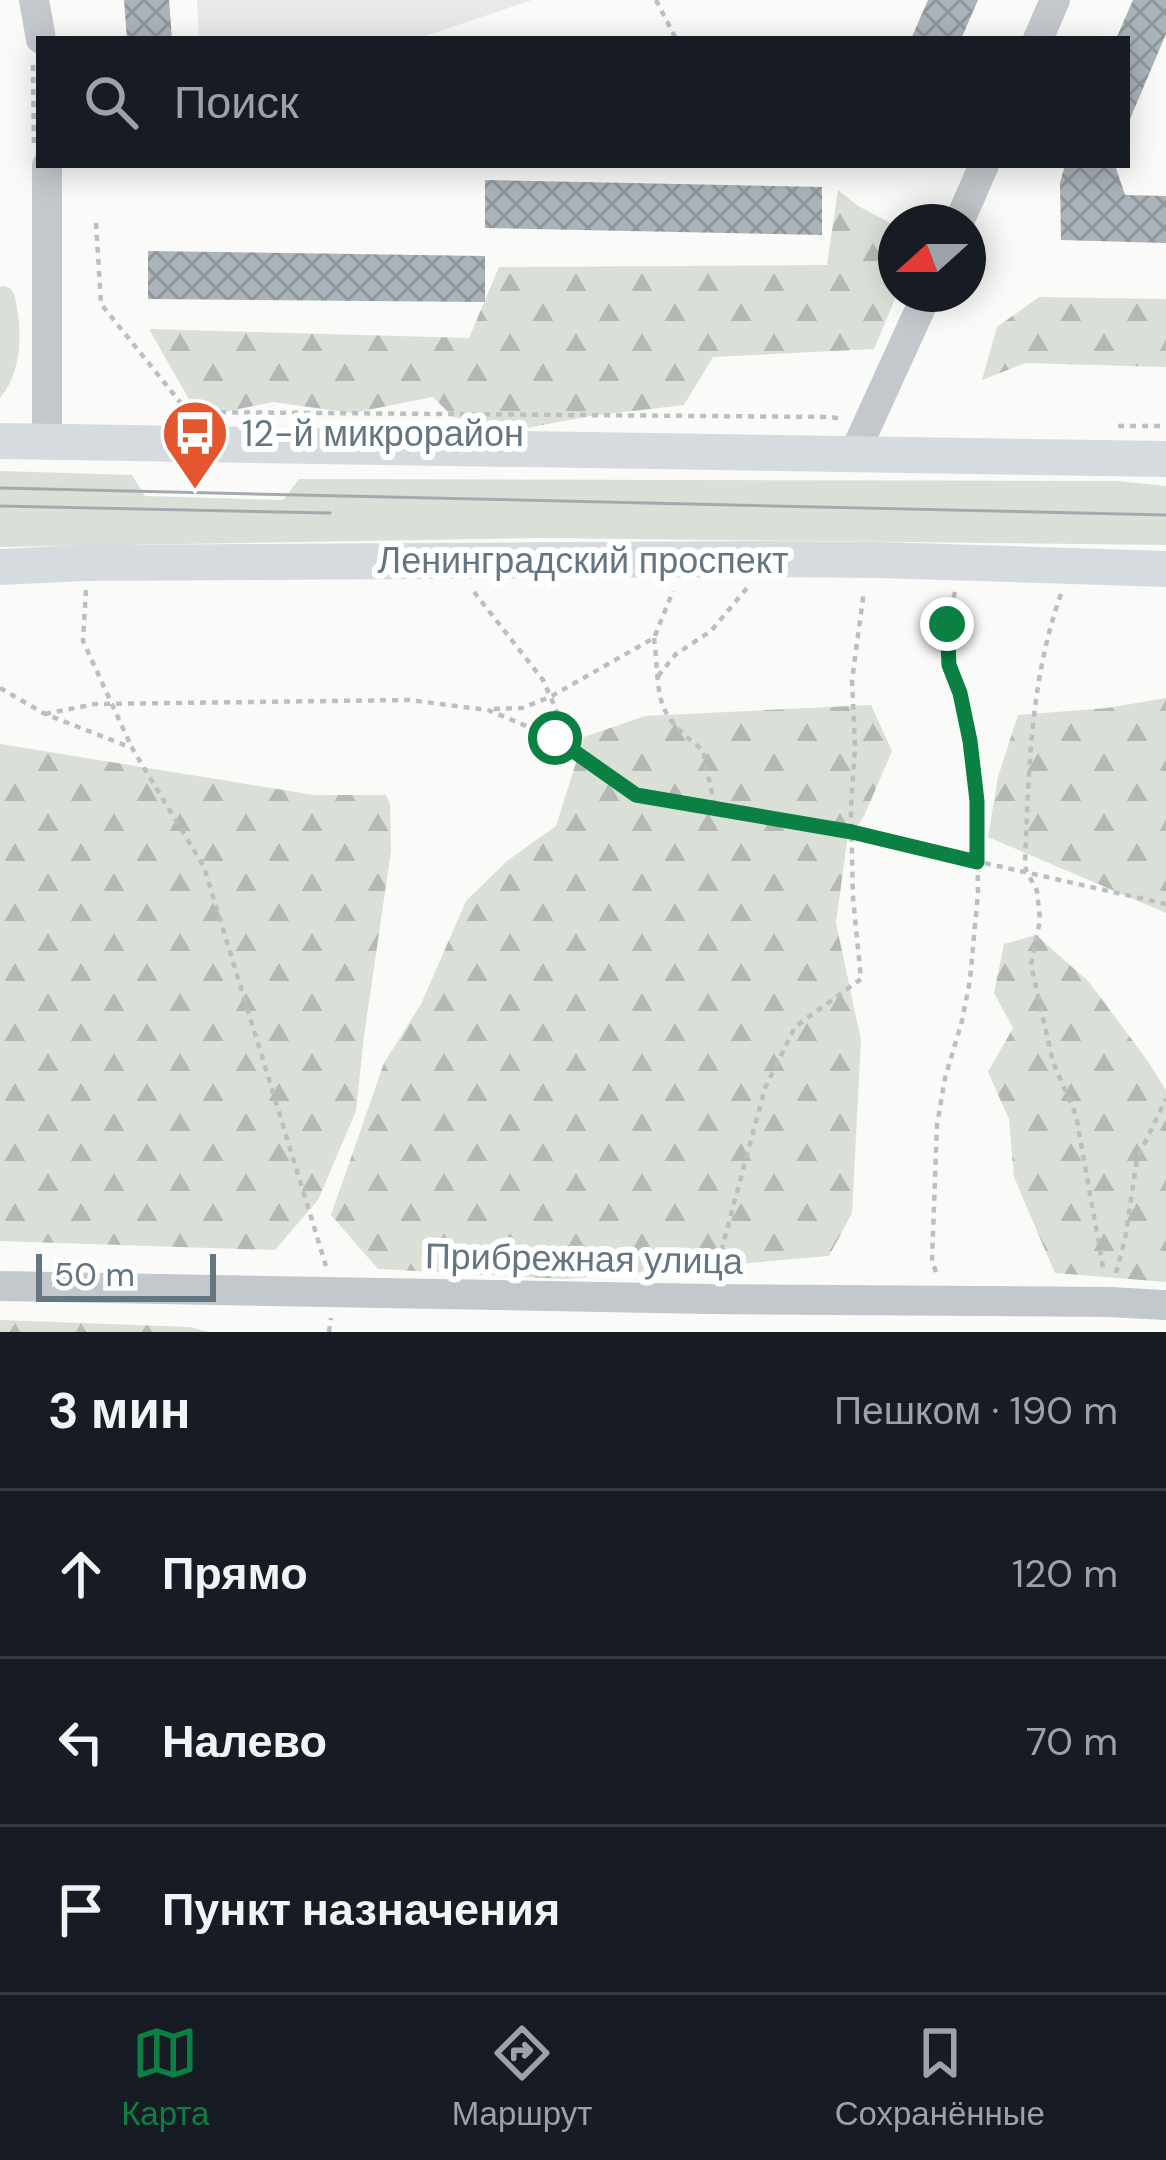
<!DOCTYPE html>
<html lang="ru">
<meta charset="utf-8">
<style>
:root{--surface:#171b24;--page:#20242c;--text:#f1f3f6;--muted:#9ea1a6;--line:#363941;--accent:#0b8043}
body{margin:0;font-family:"DM Sans",sans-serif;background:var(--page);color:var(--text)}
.compass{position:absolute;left:878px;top:204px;width:108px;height:108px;border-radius:50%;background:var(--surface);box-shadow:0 6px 30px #0003;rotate:249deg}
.scale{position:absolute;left:36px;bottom:30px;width:180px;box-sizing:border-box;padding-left:12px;border:6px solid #657683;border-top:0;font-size:33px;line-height:42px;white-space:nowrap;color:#657683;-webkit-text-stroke:9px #fff;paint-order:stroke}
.stop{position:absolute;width:36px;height:36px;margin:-27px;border:9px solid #0b8043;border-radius:50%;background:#fff}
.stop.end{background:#0b8043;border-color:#fff;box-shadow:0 3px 12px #0008}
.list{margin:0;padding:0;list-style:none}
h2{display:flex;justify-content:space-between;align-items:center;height:156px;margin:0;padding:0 48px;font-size:51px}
h2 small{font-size:39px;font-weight:400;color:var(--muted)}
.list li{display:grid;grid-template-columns:78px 1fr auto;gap:36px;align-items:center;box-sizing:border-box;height:168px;padding:0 48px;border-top:3px solid var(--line)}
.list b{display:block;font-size:45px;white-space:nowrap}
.list em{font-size:39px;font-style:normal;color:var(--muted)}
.icon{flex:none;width:66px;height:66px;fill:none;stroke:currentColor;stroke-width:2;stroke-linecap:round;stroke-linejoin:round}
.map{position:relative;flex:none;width:1166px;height:1332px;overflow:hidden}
.search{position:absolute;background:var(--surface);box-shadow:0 6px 30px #0003;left:36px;right:36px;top:36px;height:132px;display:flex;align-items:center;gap:30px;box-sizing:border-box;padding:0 42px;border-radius:0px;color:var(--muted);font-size:45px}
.sheet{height:660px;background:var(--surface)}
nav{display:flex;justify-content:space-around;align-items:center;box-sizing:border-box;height:168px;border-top:3px solid var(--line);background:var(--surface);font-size:33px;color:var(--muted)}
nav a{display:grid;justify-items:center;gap:6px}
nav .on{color:var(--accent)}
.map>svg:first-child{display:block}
.built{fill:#e8e9e9}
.green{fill:#dadfd7}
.forest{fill:url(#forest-firs)}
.building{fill:url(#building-cross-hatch)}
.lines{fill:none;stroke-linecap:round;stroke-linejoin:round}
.path{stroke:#bbbfc2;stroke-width:4.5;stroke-dasharray:6 6;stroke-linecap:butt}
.minor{stroke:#c3c8cc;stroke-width:30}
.major{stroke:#d6dbdf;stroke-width:36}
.tram{stroke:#a2aab0;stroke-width:3}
.route{stroke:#0b8043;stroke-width:15}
.labels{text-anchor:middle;stroke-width:12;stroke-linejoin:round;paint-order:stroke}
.poi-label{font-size:36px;fill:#657683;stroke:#fff;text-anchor:start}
.street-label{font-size:36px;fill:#657683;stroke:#fff}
</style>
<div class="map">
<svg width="1166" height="1332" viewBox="0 0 1166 1332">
<defs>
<pattern id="forest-firs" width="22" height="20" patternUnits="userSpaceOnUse" patternTransform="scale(3)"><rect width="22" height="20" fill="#dadfd7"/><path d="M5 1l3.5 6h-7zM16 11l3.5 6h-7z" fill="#b4b9b4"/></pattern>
<pattern id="building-cross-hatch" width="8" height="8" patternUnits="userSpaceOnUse" patternTransform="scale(3)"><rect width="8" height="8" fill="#aab3b9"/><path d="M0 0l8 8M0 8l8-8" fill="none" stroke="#8e969c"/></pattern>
</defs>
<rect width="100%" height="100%" fill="#fafaf8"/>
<path class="built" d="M197,0h335l-116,39h-217z"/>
<path class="green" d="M3,286l7,2 4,6c9,33 9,77 -14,104v-111z
M0,471l132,4 13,21 138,4 16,-21 818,2 49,5v59l-628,-7 -538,9z"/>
<path class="forest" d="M838,190l20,16 38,20 1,68 -23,55 -161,8 -29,48 -94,11 -74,14 -63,-13 -20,-20 -81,16 -79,-11 -74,15 -50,-88 320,9 30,-71 328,-2z
M1039,297l127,2v68l-140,-4 -44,17 15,-53z
M1166,698v215l-178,-76 10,-60 20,-62 89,-7z
M871,705l21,46 -28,65 -17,25 -11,82 25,117 -9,173 -23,43 -263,23 -188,-10 -47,-54 53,-152 37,-59 45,-103 41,-40 49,-35 28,-89 61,-21z
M0,744l314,51h72l4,9 1,47 -27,185 -8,75 -38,89 -43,50 -275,-9z
M1036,935l53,47 58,78 19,30v192l-111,-9 -41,-96 -5,-58 -21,-47 25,-44 -19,-35 10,-49z
M0,1320l190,7 19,5h-209z"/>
<path class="building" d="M124,0h45l3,39h-45z
M928,0h50l-17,39h-50z
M1133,0h33v34l-39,92v-87h-11z
M1065,165h50l10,30 41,1v47l-105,-3 -1,-57z
M485,180l337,7v48l-337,-7z
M148,251l337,5v46l-337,-3z"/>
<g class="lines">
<path class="path" d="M656,0l20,39
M33,65l1,79
M96,223l5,81 87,108 643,5 12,2
M1118,426h48
M86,590l-3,51 49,107
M474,592l69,88 30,68
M1061,594c-31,87 -32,176 -36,268l1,8 11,21 3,29 -9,45 22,97 23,53 28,158
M654,638c7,60 -3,73 49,112l12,59
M658,676l18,-22 35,-23 36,-43
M0,688l45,26 87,34 72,119 122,399
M494,709l28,-1 28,-11 104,-59 19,-47
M45,714l50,-10 314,-4 79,10 67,28 81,57 216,38 314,71
M936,1272l-4,-11 5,-136 8,-47 17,-57 8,-41 8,-87 -1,-92 -7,-60 -10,-48 -11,-28 -2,-41 8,-32
M1116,1273l9,-34 12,-80 29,-60
M715,1274l50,-186 30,-61 66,-48 -8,-81 -2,-90 4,-62 -3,-66 12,-89
M329,1332l2,-14"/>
<path class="minor" d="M34,0l7,39
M1038,39l17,-39
M47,165v277
M959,222l25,-57
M854,454l73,-160
M0,1286l709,13 400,3 57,3"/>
<path class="major" d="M0,441l1166,18
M0,567l86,-4 681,-4 112,1 287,9"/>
<path class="tram" d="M0,488l1166,27
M0,506l330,7"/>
</g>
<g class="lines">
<path class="route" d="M555,738l81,57 216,37 125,30v-61l-7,-60 -10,-48 -11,-28 -2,-41"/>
</g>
<defs>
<g id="bus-pin" transform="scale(3.45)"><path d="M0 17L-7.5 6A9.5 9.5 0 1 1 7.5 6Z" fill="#e4572e" stroke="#fff"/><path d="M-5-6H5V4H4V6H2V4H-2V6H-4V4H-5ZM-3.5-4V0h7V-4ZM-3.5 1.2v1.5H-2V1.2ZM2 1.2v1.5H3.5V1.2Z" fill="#fff"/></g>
</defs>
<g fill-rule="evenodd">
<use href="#bus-pin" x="195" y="433"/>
</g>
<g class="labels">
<g class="poi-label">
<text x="242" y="446">12-й микрорайон</text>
</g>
<g class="street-label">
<text x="583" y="573">Ленинградский проспект</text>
<text transform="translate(584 1258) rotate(1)" y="13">Прибрежная улица</text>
</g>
</g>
</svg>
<svg class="compass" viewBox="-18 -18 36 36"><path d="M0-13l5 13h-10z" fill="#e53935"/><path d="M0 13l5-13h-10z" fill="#9ea1a6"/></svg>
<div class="scale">50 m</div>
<div class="stop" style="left:555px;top:738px"></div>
<div class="stop end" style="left:947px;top:624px"></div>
<div class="search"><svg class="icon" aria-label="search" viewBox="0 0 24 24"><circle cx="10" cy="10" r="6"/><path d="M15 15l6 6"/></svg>Поиск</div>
</div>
<section class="sheet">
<h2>3 мин<small>Пешком · 190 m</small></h2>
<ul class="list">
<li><svg class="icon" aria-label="ahead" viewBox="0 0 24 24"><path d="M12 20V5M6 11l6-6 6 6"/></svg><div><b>Прямо</b></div><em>120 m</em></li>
<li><svg class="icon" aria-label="left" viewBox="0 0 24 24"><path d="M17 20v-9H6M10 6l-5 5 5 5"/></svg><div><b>Налево</b></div><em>70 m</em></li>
<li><svg class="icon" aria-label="arrive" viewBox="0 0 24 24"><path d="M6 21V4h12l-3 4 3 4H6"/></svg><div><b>Пункт назначения</b></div></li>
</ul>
</section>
<nav>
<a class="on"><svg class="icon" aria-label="map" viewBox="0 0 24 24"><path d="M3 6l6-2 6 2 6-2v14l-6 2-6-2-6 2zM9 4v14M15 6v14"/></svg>Карта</a>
<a><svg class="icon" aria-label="directions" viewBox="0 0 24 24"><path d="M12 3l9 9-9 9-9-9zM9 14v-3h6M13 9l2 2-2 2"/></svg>Маршрут</a>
<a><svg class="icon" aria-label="saved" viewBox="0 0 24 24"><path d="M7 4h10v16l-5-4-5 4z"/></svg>Сохранённые</a>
</nav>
